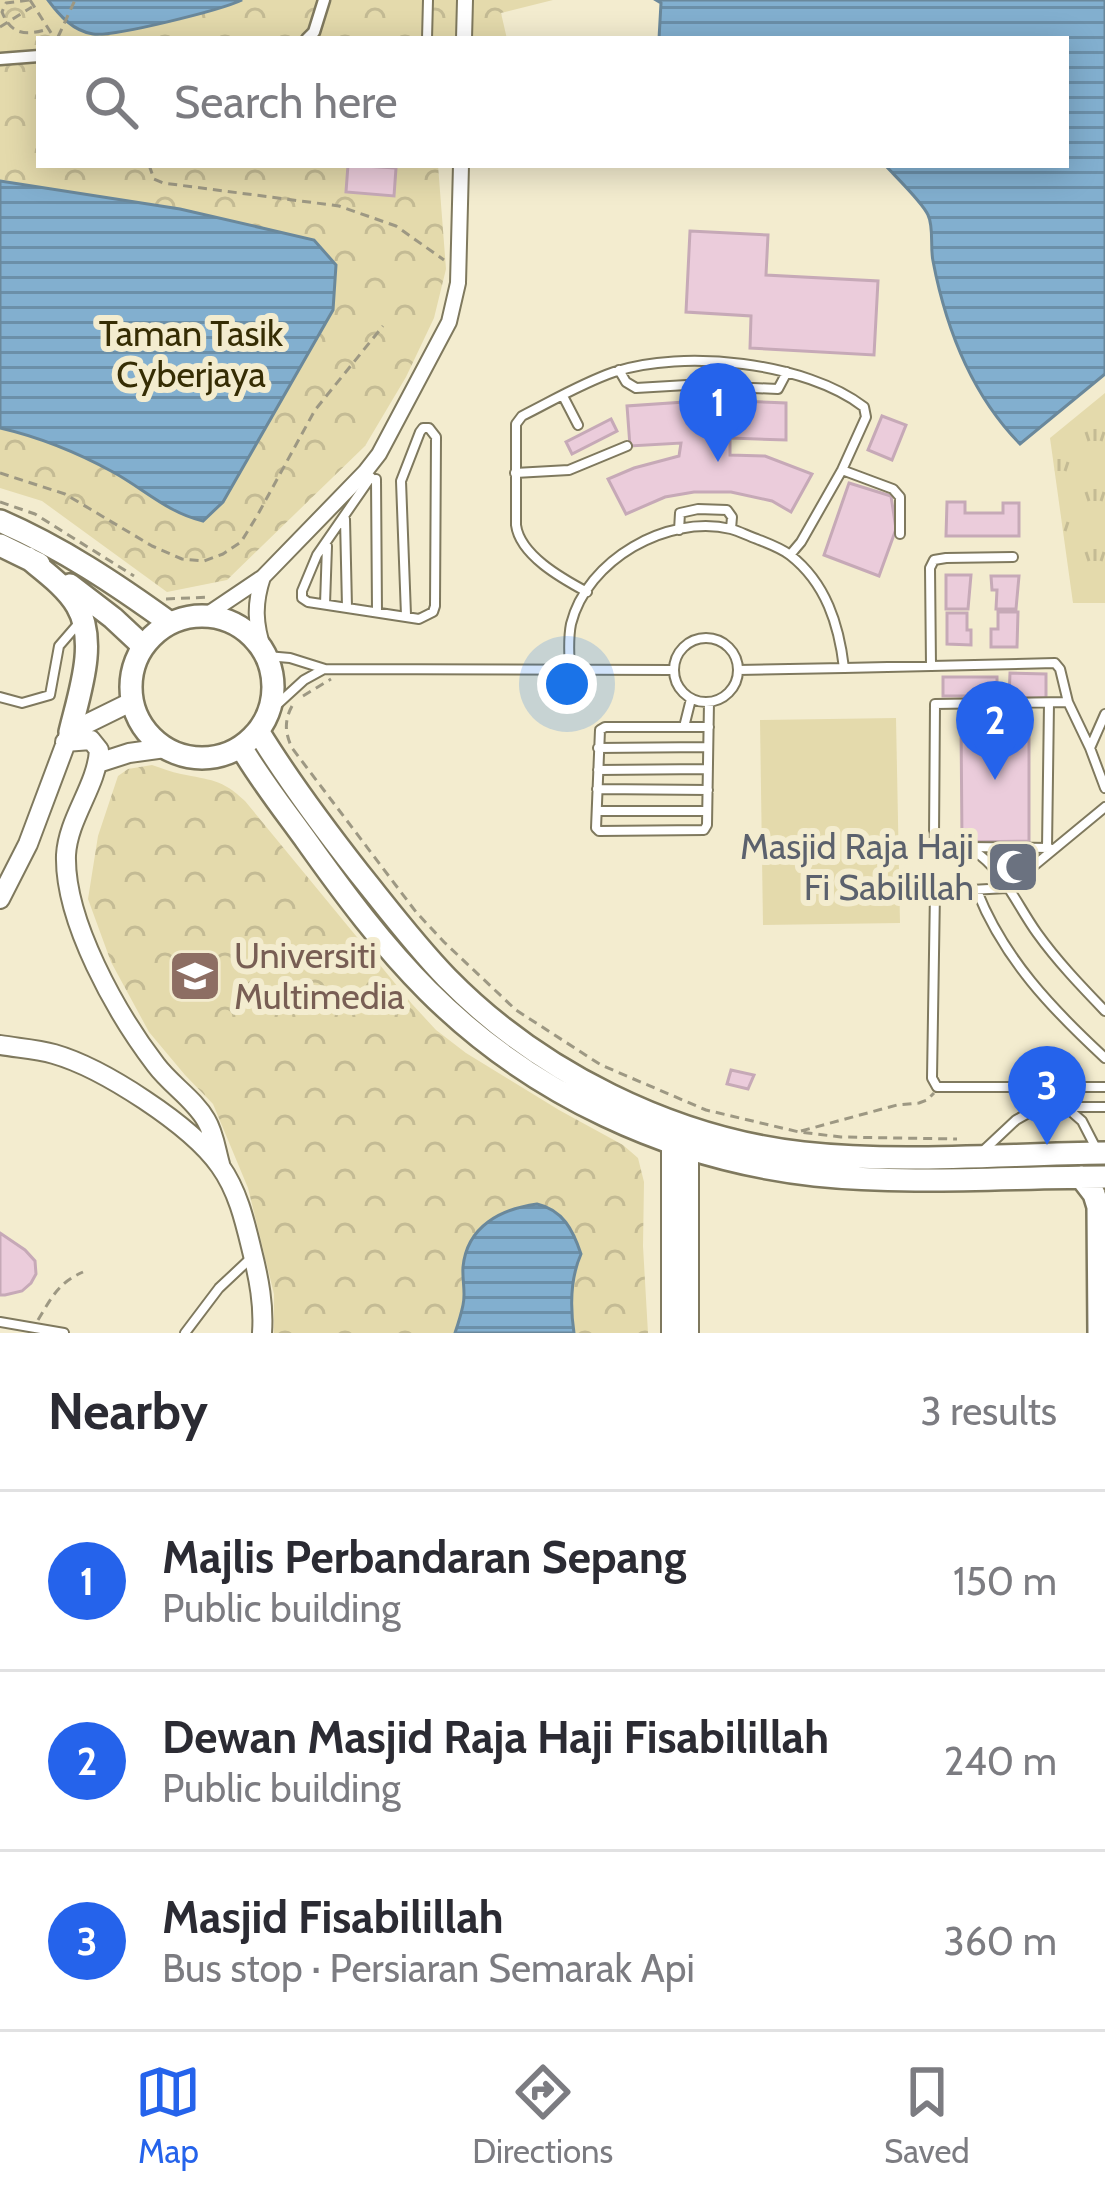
<!DOCTYPE html>
<meta charset="utf-8">
<style>
:root{--surface:#fff;--page:#f2f2f3;--text:#2b2b33;--muted:#7c7c81;--line:#e1e1e2;--accent:#2563eb}
body{margin:0;font-family:Cabin,sans-serif;background:var(--page);color:var(--text)}
.you{position:absolute;left:567px;top:684px;width:42px;height:42px;margin:-30px;border:9px solid #fff;border-radius:50%;background:#1a73e8;box-shadow:0 0 0 18px #1a73e833}
.badge{display:grid;place-items:center;width:78px;height:78px;border-radius:50%;background:var(--accent);color:#fff;font-size:39px;font-weight:700}
.pin{position:absolute;translate:-50% -99px;filter:drop-shadow(0 3px 6px #0008)}
.pin::after{content:'';position:absolute;top:63px;width:42px;height:36px;background:inherit;clip-path:polygon(0 0,100% 0,50% 100%)}
.list{margin:0;padding:0;list-style:none}
h2{display:flex;justify-content:space-between;align-items:center;height:156px;margin:0;padding:0 48px;font-size:51px}
h2 small{font-size:39px;font-weight:400;color:var(--muted)}
.list li{display:grid;grid-template-columns:78px 1fr auto;gap:36px;align-items:center;box-sizing:border-box;height:180px;padding:0 48px;border-top:3px solid var(--line)}
.list b{display:block;font-size:45px;white-space:nowrap}
.list p{margin:0;font-size:39px;white-space:nowrap;color:var(--muted)}
.list em{font-size:39px;font-style:normal;color:var(--muted)}
.icon{flex:none;width:66px;height:66px;fill:none;stroke:currentColor;stroke-width:2;stroke-linecap:round;stroke-linejoin:round}
.map{position:relative;flex:none;width:1105px;height:1333px;overflow:hidden}
.search{position:absolute;background:var(--surface);box-shadow:0 6px 30px #0003;left:36px;right:36px;top:36px;height:132px;display:flex;align-items:center;gap:30px;box-sizing:border-box;padding:0 42px;border-radius:0px;color:var(--muted);font-size:45px}
.sheet{height:696px;background:var(--surface)}
nav{display:flex;justify-content:space-around;align-items:center;box-sizing:border-box;height:168px;border-top:3px solid var(--line);background:var(--surface);font-size:33px;color:var(--muted)}
nav a{display:grid;justify-items:center;gap:6px}
nav .on{color:var(--accent)}
.map>svg:first-child{display:block}
.grass{fill:url(#grass-tufts)}
.park{fill:url(#park-crowns)}
.pitch{fill:#e4daac}
.water{fill:url(#water-rules);stroke:#6a889b;stroke-width:3}
.building{fill:#ebccdb;stroke:#c6a9b7;stroke-width:3}
.lines{fill:none;stroke-linecap:round;stroke-linejoin:round}
.service-casing{stroke:#7f795e;stroke-width:12}
.pedestrian-casing{stroke:#7f795e;stroke-width:15}
.minor-casing{stroke:#7f795e;stroke-width:18}
.tertiary-casing{stroke:#7f795e;stroke-width:22}
.secondary-casing{stroke:#7f795e;stroke-width:26}
.path{stroke:#9d9883;stroke-width:3;stroke-dasharray:9 6;stroke-linecap:butt}
.service{stroke:#fff;stroke-width:8}
.pedestrian{stroke:#fff;stroke-width:10}
.minor{stroke:#fff;stroke-width:14}
.tertiary{stroke:#fff;stroke-width:18}
.secondary{stroke:#fff;stroke-width:21}
.labels{text-anchor:middle;stroke-width:12;stroke-linejoin:round;paint-order:stroke}
.park-label{font-size:36px;fill:#362d04;stroke:#f3eccf}
.worship-label{font-size:36px;fill:#5b616d;stroke:#f3eccf;text-anchor:end}
.education-label{font-size:36px;fill:#785e54;stroke:#f3eccf;text-anchor:start}
</style>
<div class="map">
<svg width="1105" height="1333" viewBox="0 0 1105 1333">
<defs>
<pattern id="grass-tufts" width="24" height="20" patternUnits="userSpaceOnUse" patternTransform="scale(3)"><rect width="24" height="20" fill="#e4daac"/><path d="M3 7l-1-3M5 7V3M7 7l1-3M15 17l-1-3M17 17v-4M19 17l1-3" fill="none" stroke="#c4bb94"/></pattern>
<pattern id="park-crowns" width="20" height="18" patternUnits="userSpaceOnUse" patternTransform="scale(3)"><rect width="20" height="18" fill="#e4daac"/><path d="M2 6a3 3 0 1 1 6 0M12 15a3 3 0 1 1 6 0" fill="none" stroke="#c4bb94"/></pattern>
<pattern id="water-rules" width="6" height="5" patternUnits="userSpaceOnUse" patternTransform="scale(3)"><rect width="6" height="5" fill="#82afcf"/><path d="M0 2.5h6" fill="none" stroke="#6b8fa8"/></pattern>
</defs>
<rect width="100%" height="100%" fill="#f3eccf"/>
<path class="grass" d="M1105,393v210h-32l-23,-165z"/>
<path class="park" d="M0,0h553l-52,13 6,26h-468v126h399l8,104 -12,49 -28,59 -41,69 -138,134 -60,12 -125,-91 -42,-13z
M152,765c10,3 19,7 29,9 29,6 41,5 64,27l167,203 24,26 30,23 93,57 64,35 15,13 6,24 -1,64 5,87h-374v-39l-26,-106 -35,-84 -28,-29 -36,-43 -38,-70 -23,-63 10,-63 20,-60 10,-7z"/>
<path class="pitch" d="M896,718l4,205 -137,2 -3,-205z"/>
<path class="water" d="M48,0h194c-21,10 -128,37 -149,34 -20,-3 -34,-19 -45,-34z
M656,0h449v374l-85,70c-49,-50 -74,-115 -87,-183 -3,-14 1,-34 -5,-46 -5,-12 -33,-39 -43,-50h181v-126h-407l2,-36z
M0,181l180,28 134,31 22,25 -3,45 -110,192 -20,19c-35,-8 -59,-32 -90,-49 -35,-19 -74,-35 -113,-44z
M537,1204c26,6 36,26 44,50 -11,25 -11,52 -7,79h-119c3,-9 6,-18 8,-28 3,-12 -1,-25 0,-38 4,-41 38,-58 74,-63z"/>
<path class="building" d="M348,165l48,3 -2,28 -48,-4z
M690,231l78,4 -2,40 112,6 -4,74 -124,-7 1,-32 -65,-4z
M714,400l72,3v37l-56,-2v17l35,1 47,18 -21,38 -19,-11 -41,-9h-37l-29,5 -39,17 -18,-35 26,-11 45,-12 2,-13 -51,3 -3,-40z
M882,416l24,9 -14,35 -24,-10z
M611,419l6,12 -45,23 -6,-12z
M849,483l42,13 5,33 -17,47 -55,-21z
M947,502h18v11h38v-10h16v33h-73z
M946,575h25l-3,34h-22z
M991,576h28l-3,33h-20l1,-19h-5z
M998,612h20l-1,35h-26v-18h7z
M947,613h20v17h4v15l-24,-1z
M1010,673l36,1v24h-37z
M943,677h54v19h-54z
M1029,718v123l-67,1 -1,-123z
M731,1070l23,5 -6,14 -21,-5z
M0,1233l25,17 10,11 1,13 -5,9 -9,8 -17,4h-5z"/>
<g class="lines">
<g class="service-casing">
<path id="service" d="M427,39l1,-39
M619,370l7,12 10,6 51,-3 91,4 9,-17
M563,396l15,29
M842,470l51,19 7,8v37
M515,473l54,-3 58,-24
M371,477l-54,78 -15,36v7l6,4 111,17 14,-7 2,-6 1,-169 -7,-9h-6l-3,4 -19,49 5,134
M376,479l1,132
M345,519l2,88
M679,530l1,-17 18,-4 29,1 5,7 -1,12
M587,592c-26,-14 -67,-37 -71,-67v-101l6,-8c30,-15 60,-33 92,-44 69,-23 192,-10 250,35l2,10 -24,53 -41,72 -11,13
M325,604l2,-58
M674 670a32 32 0 1 1 64 0a32 32 0 1 1-64 0Z
M267,656l23,2 35,11 348,1
M931,666l-1,-98 4,-8 12,-2 67,-1
M844,668l211,-5 5,6 8,33 22,46
M570,670c-1,-15 -2,-31 1,-46 16,-64 96,-110 160,-95 8,2 17,7 26,10 10,4 24,9 33,16 36,28 49,70 54,113l-106,2
M0,697l22,6 28,-8 9,-49 19,-22
M709,702l-2,123 -3,5 -105,1 -3,-3 4,-98 5,-3h104
M1068,702l-133,2 -1,133 2,6c15,4 32,3 45,13 24,19 38,52 56,77 20,28 44,53 68,78
M269,712l35,-32 20,-11
M1105,714l-15,34 15,40
M684,727l7,-28
M598,748l110,-1
M598,770l110,-1
M597,789l111,1
M1105,807l-98,81 -72,4 -3,186 5,9h168
M597,811h110
M968,847l81,1
M1047,848l2,-145
M977,891c27,68 75,118 128,167
M1065,1087l1,20 16,14 16,31
M984,1150l32,-30 23,-13h66
M0,1322l64,11
M185,1333l34,-45 32,-30"/>
</g>
<g class="pedestrian-casing">
<path id="pedestrian" d="M307,39l7,-7 10,-32
M0,59l39,-3"/>
</g>
<g class="minor-casing">
<path id="minor" d="M464,39l1,-39
M263,577c-9,27 -8,47 1,74
M205,616l58,-39 102,-105 14,-18 70,-132 9,-39 3,-118"/>
</g>
<g class="tertiary-casing">
<path id="tertiary" d="M65,742l26,-2 8,10c-2,36 -31,68 -33,105 -2,66 51,159 90,210 15,20 38,34 50,55 8,13 10,30 14,44
M98,763l31,-10 36,-5
M0,899l28,-55 42,-112 61,-30
M0,1045c18,3 37,4 54,9 49,14 137,71 166,112 18,25 25,56 32,85 7,28 12,54 10,82
M671,1131v202
M689,1137v196"/>
</g>
<g class="secondary-casing">
<path id="secondary" d="M0,521c62,27 116,63 170,102
M0,545l39,19
M28,558c17,14 38,29 49,48 21,36 2,88 -7,126
M70,585l43,33 30,28
M131 687a71 71 0 1 1 142 0a71 71 0 1 1-142 0Z
M258,731c30,49 65,96 101,142 29,36 56,72 88,105 92,94 225,160 356,175 99,11 202,1 302,0
M241,747c20,34 44,64 67,96 37,52 75,103 120,148 103,103 242,168 387,184 96,10 194,2 290,2
M1081,1177l13,17 4,13 1,126"/>
</g>
<path class="path" d="M29,0l-23,3 -4,9c9,23 24,24 46,17
M30,0l25,39
M0,27l32,-20
M58,37l17,-37
M149,165l5,14 9,4 176,23 57,20 48,34
M0,473l65,21 87,52 30,13 22,2 19,-7 18,-12 16,-26 58,-106 68,-84
M0,502l35,12 99,62
M166,599l44,-2
M303,696l28,-17
M292,706c-8,15 -7,27 0,42l124,164 28,30 72,68 85,55 105,45 93,22 42,5 116,2
M801,1131l96,-26 22,-2 8,-3 7,-7
M38,1320c14,-23 20,-37 45,-48"/>
<use href="#service" class="service"/>
<use href="#pedestrian" class="pedestrian"/>
<use href="#minor" class="minor"/>
<use href="#tertiary" class="tertiary"/>
<use href="#secondary" class="secondary"/>
</g>
<defs>
<g id="mosque-square" transform="scale(2.7)"><rect x="-9" y="-9" width="18" height="18" rx="4" fill="#6b7280" stroke="#f3eccf"/><path d="M3.5-4.9A6 6 0 1 0 3.5 4.9A5 5 0 1 1 3.5-4.9Z" fill="#fff"/></g>
<g id="university-square" transform="scale(2.7)"><rect x="-9" y="-9" width="18" height="18" rx="4" fill="#8d6e63" stroke="#f3eccf"/><path d="M0-5L7-2L0 1L-7-2ZM-4 1L0 2.5L4 1V4Q0 6-4 4Z" fill="#fff"/></g>
</defs>
<g fill-rule="evenodd">
<use href="#mosque-square" x="1013" y="867"/>
<use href="#university-square" x="195" y="976"/>
</g>
<g class="labels">
<g class="park-label">
<text x="191" y="346">Taman Tasik<tspan x="191" dy="41">Cyberjaya</tspan></text>
</g>
<g class="worship-label">
<text x="974" y="859">Masjid Raja Haji<tspan x="974" dy="41">Fi Sabilillah</tspan></text>
</g>
<g class="education-label">
<text x="234" y="968">Universiti<tspan x="234" dy="41">Multimedia</tspan></text>
</g>
</g>
</svg>
<div class="you"></div>
<div class="pin badge" style="left:718px;top:462px">1</div>
<div class="pin badge" style="left:995px;top:780px">2</div>
<div class="pin badge" style="left:1047px;top:1145px">3</div>
<div class="search"><svg class="icon" aria-label="search" viewBox="0 0 24 24"><circle cx="10" cy="10" r="6"/><path d="M15 15l6 6"/></svg>Search here</div>
</div>
<section class="sheet">
<h2>Nearby<small>3 results</small></h2>
<ul class="list">
<li><span class="badge">1</span><div><b>Majlis Perbandaran Sepang</b><p>Public building</p></div><em>150 m</em></li>
<li><span class="badge">2</span><div><b>Dewan Masjid Raja Haji Fisabilillah</b><p>Public building</p></div><em>240 m</em></li>
<li><span class="badge">3</span><div><b>Masjid Fisabilillah</b><p>Bus stop · Persiaran Semarak Api</p></div><em>360 m</em></li>
</ul>
</section>
<nav>
<a class="on"><svg class="icon" aria-label="map" viewBox="0 0 24 24"><path d="M3 6l6-2 6 2 6-2v14l-6 2-6-2-6 2zM9 4v14M15 6v14"/></svg>Map</a>
<a><svg class="icon" aria-label="directions" viewBox="0 0 24 24"><path d="M12 3l9 9-9 9-9-9zM9 14v-3h6M13 9l2 2-2 2"/></svg>Directions</a>
<a><svg class="icon" aria-label="saved" viewBox="0 0 24 24"><path d="M7 4h10v16l-5-4-5 4z"/></svg>Saved</a>
</nav>
